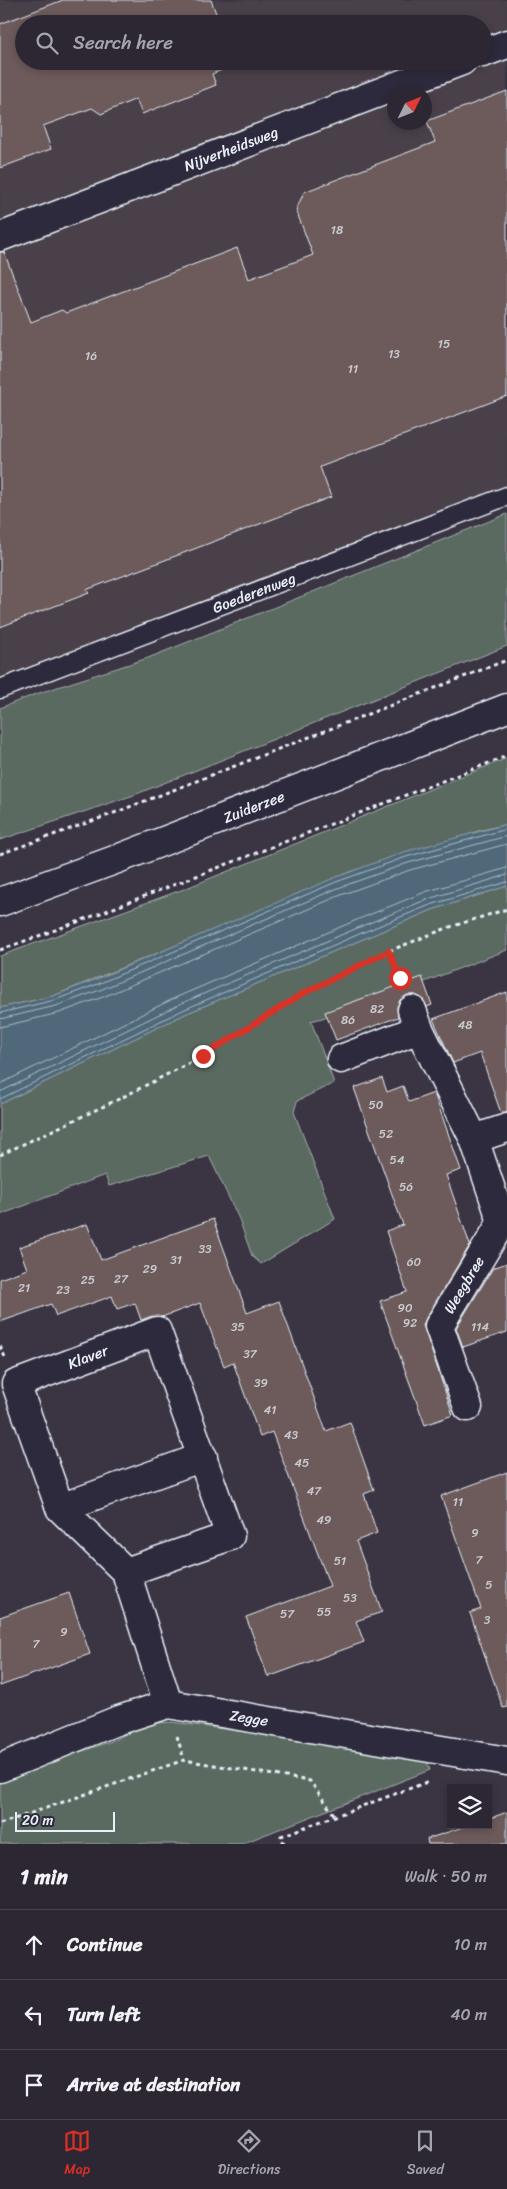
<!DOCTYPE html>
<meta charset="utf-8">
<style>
:root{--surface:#2c2732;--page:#342f3a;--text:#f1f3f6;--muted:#a6a5ac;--line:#48444d;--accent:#d93025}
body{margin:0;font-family:Sriracha,sans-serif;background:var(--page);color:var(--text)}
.controls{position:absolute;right:15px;bottom:15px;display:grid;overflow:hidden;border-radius:0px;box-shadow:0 2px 8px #0003}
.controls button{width:45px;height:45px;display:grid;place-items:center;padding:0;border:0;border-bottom:1px solid var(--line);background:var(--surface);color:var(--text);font:25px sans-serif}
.compass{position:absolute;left:387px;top:85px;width:45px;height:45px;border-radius:50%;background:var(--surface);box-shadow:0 2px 8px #0003;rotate:47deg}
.scale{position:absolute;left:15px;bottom:12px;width:100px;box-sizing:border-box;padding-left:5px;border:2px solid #e8f1f8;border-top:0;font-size:14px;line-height:18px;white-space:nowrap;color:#e8f1f8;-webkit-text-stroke:4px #2f2a3d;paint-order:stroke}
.stop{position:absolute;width:15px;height:15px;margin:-11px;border:4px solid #d93025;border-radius:50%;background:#fff}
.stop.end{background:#d93025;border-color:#fff;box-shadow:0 1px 5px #0008}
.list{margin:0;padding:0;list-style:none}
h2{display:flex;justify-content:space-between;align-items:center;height:65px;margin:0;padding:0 20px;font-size:21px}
h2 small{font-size:16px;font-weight:400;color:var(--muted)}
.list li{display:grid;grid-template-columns:32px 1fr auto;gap:15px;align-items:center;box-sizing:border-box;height:70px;padding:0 20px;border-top:1px solid var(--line)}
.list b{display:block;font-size:19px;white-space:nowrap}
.list em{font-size:16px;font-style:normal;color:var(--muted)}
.icon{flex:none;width:28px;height:28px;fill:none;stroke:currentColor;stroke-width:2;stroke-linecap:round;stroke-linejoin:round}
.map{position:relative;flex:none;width:507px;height:1844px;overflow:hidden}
.search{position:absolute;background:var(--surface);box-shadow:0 2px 8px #0003;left:15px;right:15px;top:15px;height:55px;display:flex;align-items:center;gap:12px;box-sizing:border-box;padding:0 18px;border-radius:28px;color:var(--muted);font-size:19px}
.sheet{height:275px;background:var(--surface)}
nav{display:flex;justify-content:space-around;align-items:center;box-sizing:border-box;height:70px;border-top:1px solid var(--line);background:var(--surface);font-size:14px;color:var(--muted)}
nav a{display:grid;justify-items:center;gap:2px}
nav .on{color:var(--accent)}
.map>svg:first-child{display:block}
.built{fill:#4a3f4a;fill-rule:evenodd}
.green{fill:#5a6a61;stroke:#a1aeac}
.water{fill:#50697a;stroke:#8d9fac}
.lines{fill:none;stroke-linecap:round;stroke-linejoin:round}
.shore{stroke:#abbbc6;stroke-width:1}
.building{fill:#6d5a5a;stroke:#e8f1f8}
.service-casing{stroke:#e8f1f8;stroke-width:21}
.minor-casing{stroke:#e8f1f8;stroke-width:31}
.tertiary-casing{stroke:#e8f1f8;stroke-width:31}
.path{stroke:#e8f1f8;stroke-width:3;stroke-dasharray:4 4;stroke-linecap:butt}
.service{stroke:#2f2a3d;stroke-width:18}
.minor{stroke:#2f2a3d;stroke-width:28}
.tertiary{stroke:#2f2a3d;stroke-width:28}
.route{stroke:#d93025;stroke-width:6}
.labels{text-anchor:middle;stroke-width:4;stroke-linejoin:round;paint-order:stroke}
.number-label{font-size:12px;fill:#c9cbd0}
.street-label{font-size:15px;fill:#e8f1f8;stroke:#2f2a3d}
</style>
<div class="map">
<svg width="507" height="1844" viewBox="0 0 507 1844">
<rect width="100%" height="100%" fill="#3b3443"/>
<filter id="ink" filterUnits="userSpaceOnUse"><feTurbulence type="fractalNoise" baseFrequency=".02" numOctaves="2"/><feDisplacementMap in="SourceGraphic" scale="10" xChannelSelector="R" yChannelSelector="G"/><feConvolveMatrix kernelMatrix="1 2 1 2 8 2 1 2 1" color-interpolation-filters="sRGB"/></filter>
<g filter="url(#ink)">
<path class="built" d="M0,0h507v505l-507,194zM24,24h459v37h-459zM394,92h30v30h-30z"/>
<path class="green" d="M507,514v132l-373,149 -134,45v-132l36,-14 112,-36z
M507,758v66l-29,7 -233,86 -192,79 -53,12v-52l184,-67z
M507,886v64l-155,60 -41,11 23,62 -37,18 -3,11 41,107 -74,45 -9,-8 -13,-37 -30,-63 -100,30 -4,-11 -105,40v-111l185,-90 247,-104z
M171,1722l254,34 5,14 -189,74h-241v-65l112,-38 34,-17z"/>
<path class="water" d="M507,824v62l-75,24 -247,104 -185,90v-96l53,-12 44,-17 237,-101 70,-26z"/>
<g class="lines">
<path class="shore" d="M0,1013l55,-13 43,-16 238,-102 70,-25 101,-28
M0,1019l56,-13 44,-16 238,-102 70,-25 99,-27
M0,1027l59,-14 44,-16 238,-102 69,-25 97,-26
M0,1084l177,-87 182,-78 66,-27 82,-24
M0,1092l180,-88 182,-78 66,-27 79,-24
M0,1099l183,-89 181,-78 66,-27 77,-23"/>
</g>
<path class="building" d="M63,0h148l9,24h-196v37h210l2,3 -24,10 4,11 -74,29 -6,-15 -35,15 -9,-6 -49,18 8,23 -51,19v-144z
M507,91v305l-187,71 11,30 -245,93 3,3 -89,34v-375h4l27,70 31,-12 4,3 171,-65 12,31 64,-24 -17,-45 8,-18 131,-50 -8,-21z
M422,977l10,28 -5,2 -5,-9 -7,-3h-8l-7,5 -3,7 1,10 -62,23 -11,-28z
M507,992v121h-6l-21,-60 -27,10 -20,-44z
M382,1078l5,14 16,-6 6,16 25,-9 27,77 -15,5 24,70 -44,73 -3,7 30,90 -28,10 -45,-124 27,-9 -21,-61 17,-6 -49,-137z
M213,1219l34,94 32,-12 47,130 24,-9 24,68 -10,4 13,39 -21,8 26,71 -26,9 8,21 -96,35 -22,-60 84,-31 -58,-154 -12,5 -27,-75 -9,4 -24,-63 -38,14 -10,-1 -11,4 -6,-17 -18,6 -5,-13 -56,20 -5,-12 -51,18v-43l27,-10 -8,-22 68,-23 14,36z
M507,1263v69l-44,15 -7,-19 37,-60z
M507,1472v235l-4,1 -33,-95 11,-4 -40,-113z
M69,1593l21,61 -90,32v-69z
M507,1812v32h-79l-1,-5 42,-14h19v-6z"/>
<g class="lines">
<g class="service-casing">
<path id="service" d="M0,689l507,-193"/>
</g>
<g class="minor-casing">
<path id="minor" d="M483,53l24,-9
M0,237l462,-176
M412,1010l7,19 55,110
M341,1059l78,-30
M507,1128l-33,11 28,83 5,-2
M468,1407l-29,-81 63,-104
M60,1508l143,-51
M126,1572l104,-36 -73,-205 -141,53 44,124 66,64 42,132
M0,1768l116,-47 52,-17 339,57"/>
</g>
<g class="tertiary-casing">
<path id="tertiary" d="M0,902l120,-44 387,-150"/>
</g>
<path class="path" d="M0,854l109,-39 398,-155
M0,950l80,-29 427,-165
M389,951l13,32
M0,1155l119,-56 84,-43 99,-62 87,-43 58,-23 60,-19
M0,1346l5,11
M177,1736l7,24
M0,1824l184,-64 126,21 25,35
M284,1844l-3,-8 149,-55"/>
<use href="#service" class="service"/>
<use href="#minor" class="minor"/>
<use href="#tertiary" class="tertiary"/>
</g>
</g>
<g class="lines" filter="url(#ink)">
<path class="route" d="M203,1056l99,-62 87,-43 11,27"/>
</g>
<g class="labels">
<g class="number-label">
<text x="337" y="234">18</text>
<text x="444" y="348">15</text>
<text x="394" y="358">13</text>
<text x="91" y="360">16</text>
<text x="353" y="373">11</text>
<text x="377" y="1013">82</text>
<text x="348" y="1024">86</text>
<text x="465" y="1029">48</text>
<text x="376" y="1109">50</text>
<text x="386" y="1138">52</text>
<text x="397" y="1164">54</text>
<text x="406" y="1191">56</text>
<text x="205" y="1253">33</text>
<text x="176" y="1264">31</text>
<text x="414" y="1266">60</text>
<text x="150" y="1273">29</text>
<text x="121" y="1283">27</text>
<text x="88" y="1284">25</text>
<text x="24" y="1292">21</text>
<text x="63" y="1294">23</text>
<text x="405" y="1312">90</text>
<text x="410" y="1327">92</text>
<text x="238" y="1331">35</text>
<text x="480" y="1331">114</text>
<text x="250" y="1358">37</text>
<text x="261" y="1387">39</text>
<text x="270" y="1414">41</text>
<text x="291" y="1439">43</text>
<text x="302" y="1467">45</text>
<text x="314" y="1495">47</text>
<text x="458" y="1506">11</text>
<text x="324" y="1524">49</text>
<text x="475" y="1537">9</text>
<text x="479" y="1564">7</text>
<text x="340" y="1565">51</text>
<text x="489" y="1589">5</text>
<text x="350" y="1602">53</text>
<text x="324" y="1616">55</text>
<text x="287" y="1618">57</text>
<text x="487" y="1624">3</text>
<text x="64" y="1636">9</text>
<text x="36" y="1648">7</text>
</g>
<g class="street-label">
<text transform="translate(231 149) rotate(-21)" y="5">Nijverheidsweg</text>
<text transform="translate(254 593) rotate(-21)" y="5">Goederenweg</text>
<text transform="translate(254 807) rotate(-21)" y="5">Zuiderzee</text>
<text transform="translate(464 1285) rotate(-59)" y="5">Weegbree</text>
<text transform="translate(88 1357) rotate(-21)" y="5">Klaver</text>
<text transform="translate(249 1718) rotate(9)" y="5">Zegge</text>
</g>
</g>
</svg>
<div class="controls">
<button><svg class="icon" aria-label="layers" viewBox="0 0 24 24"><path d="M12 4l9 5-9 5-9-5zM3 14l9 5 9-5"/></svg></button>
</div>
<svg class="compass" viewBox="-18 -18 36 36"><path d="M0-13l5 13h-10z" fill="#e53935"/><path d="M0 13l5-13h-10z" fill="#a6a5ac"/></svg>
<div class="scale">20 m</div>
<div class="stop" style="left:400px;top:978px"></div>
<div class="stop end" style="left:203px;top:1056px"></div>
<div class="search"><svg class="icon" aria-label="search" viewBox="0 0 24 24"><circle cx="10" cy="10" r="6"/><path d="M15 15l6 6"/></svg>Search here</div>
</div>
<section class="sheet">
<h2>1 min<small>Walk · 50 m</small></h2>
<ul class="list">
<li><svg class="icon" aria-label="ahead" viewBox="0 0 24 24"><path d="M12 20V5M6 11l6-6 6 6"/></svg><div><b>Continue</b></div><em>10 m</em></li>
<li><svg class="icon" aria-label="left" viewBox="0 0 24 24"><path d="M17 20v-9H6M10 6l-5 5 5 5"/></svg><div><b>Turn left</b></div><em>40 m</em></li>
<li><svg class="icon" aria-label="arrive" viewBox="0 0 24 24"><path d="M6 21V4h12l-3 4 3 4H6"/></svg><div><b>Arrive at destination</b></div></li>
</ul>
</section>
<nav>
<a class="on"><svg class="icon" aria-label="map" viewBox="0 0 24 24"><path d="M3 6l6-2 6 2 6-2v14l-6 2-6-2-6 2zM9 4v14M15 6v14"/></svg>Map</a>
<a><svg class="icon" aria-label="directions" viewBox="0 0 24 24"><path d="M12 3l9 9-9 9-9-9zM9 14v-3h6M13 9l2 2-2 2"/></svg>Directions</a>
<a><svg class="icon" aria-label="saved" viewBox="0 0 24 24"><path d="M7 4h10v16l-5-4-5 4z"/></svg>Saved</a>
</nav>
